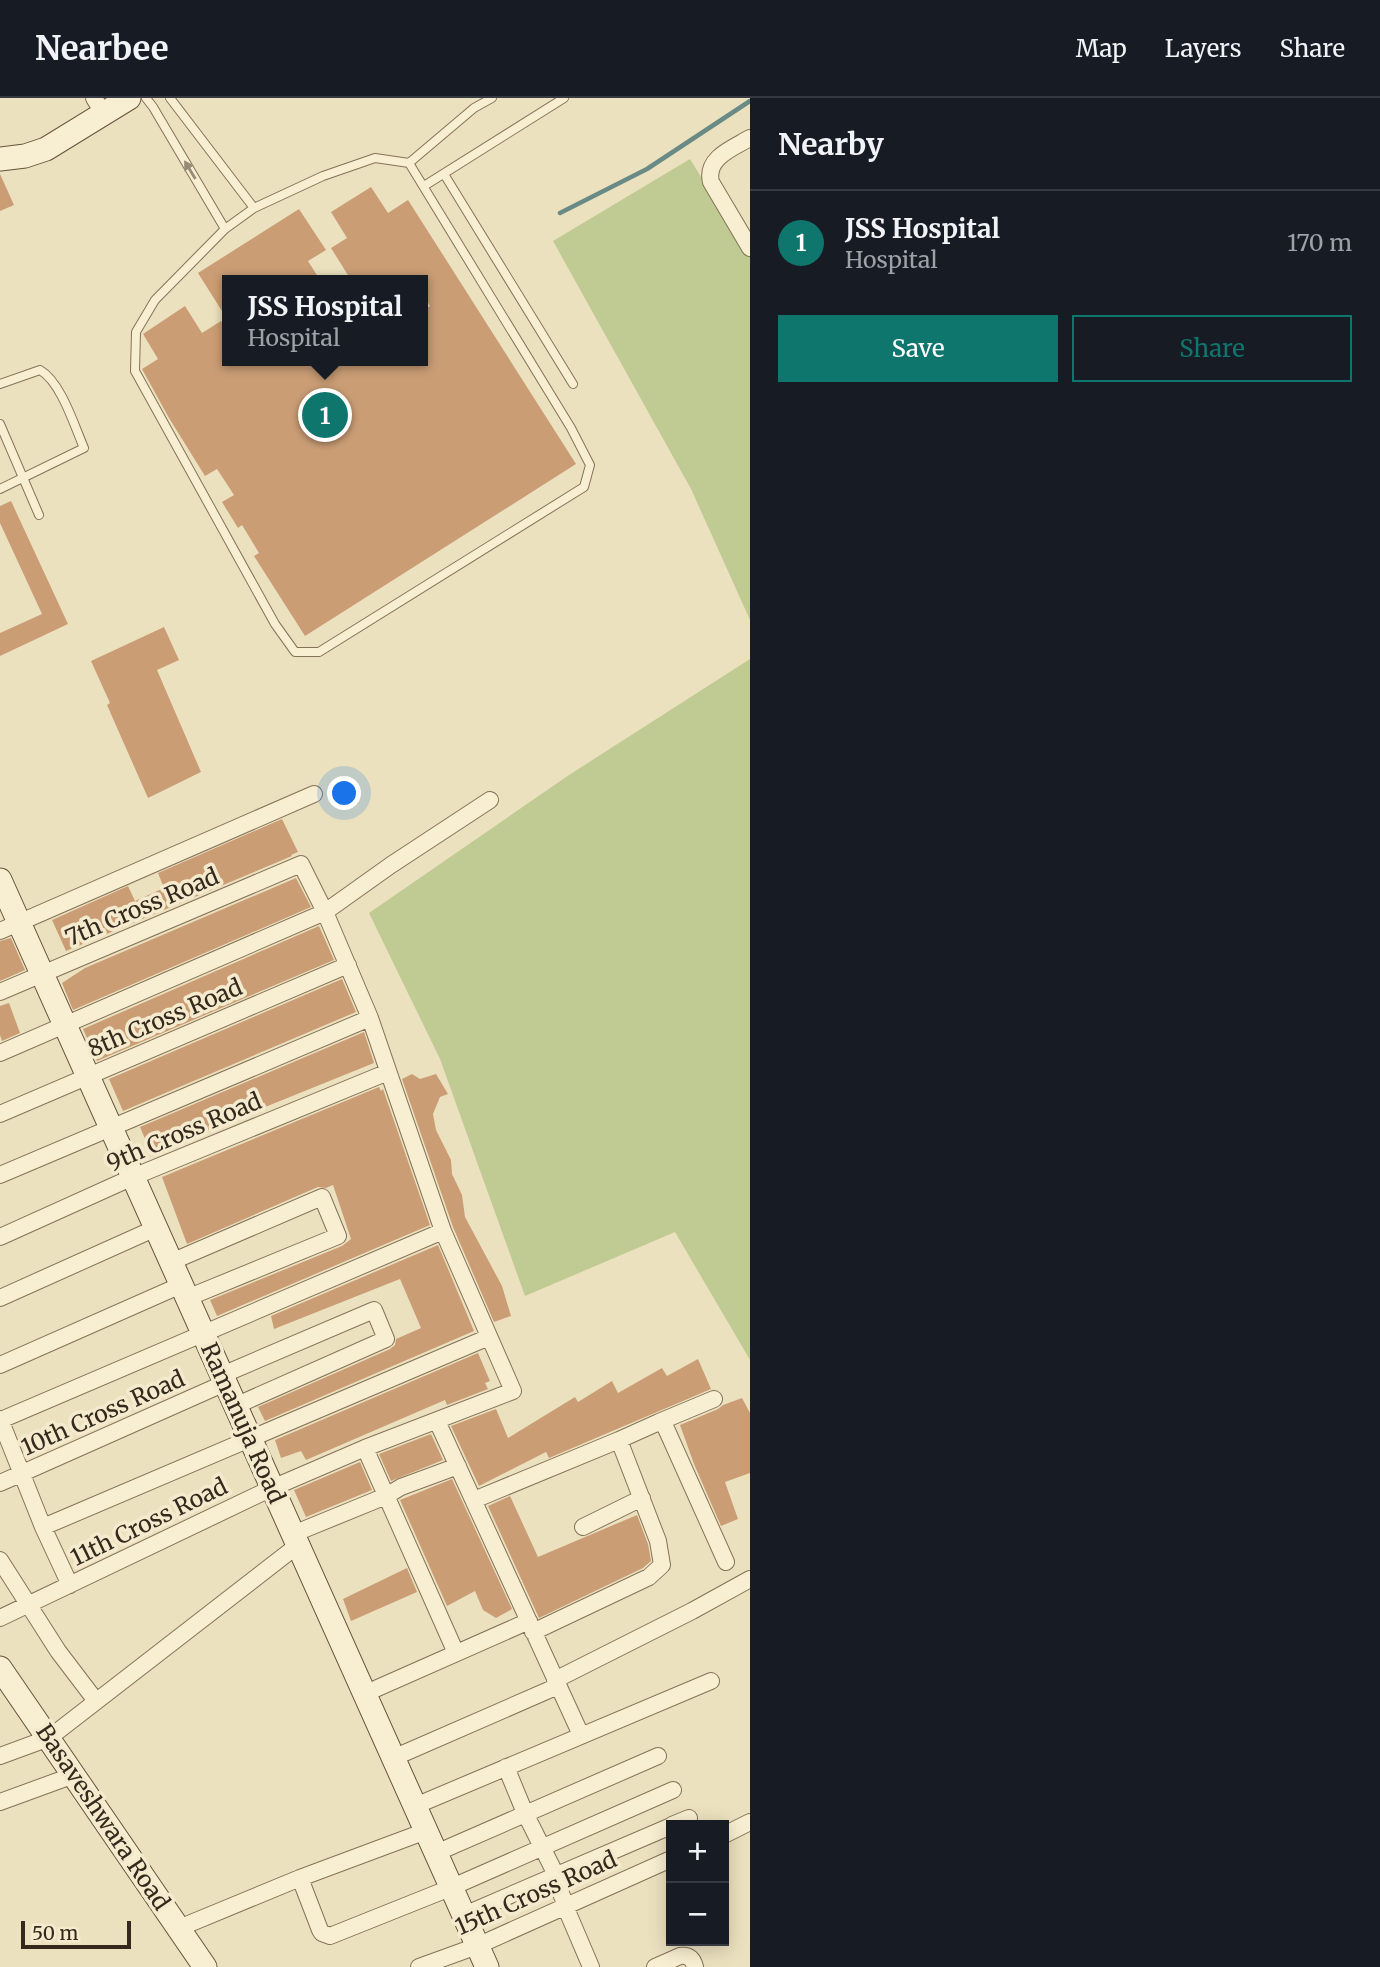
<!DOCTYPE html>
<meta charset="utf-8">
<style>
:root{--surface:#171b24;--page:#242831;--text:#f1f3f6;--muted:#9ea1a6;--line:#363941;--accent:#0f766e}
body{margin:0;font-family:Merriweather,serif;background:var(--page);color:var(--text)}
.controls{position:absolute;right:21px;bottom:21px;display:grid;overflow:hidden;border-radius:0px;box-shadow:0 4px 18px #0003}
.controls button{width:63px;height:63px;display:grid;place-items:center;padding:0;border:0;border-bottom:2px solid var(--line);background:var(--surface);color:var(--text);font:35px sans-serif}
.scale{position:absolute;left:21px;bottom:18px;width:110px;box-sizing:border-box;padding-left:7px;border:4px solid #34291c;border-top:0;font-size:19px;line-height:24px;white-space:nowrap;color:#34291c;-webkit-text-stroke:5px #f4ebce;paint-order:stroke}
.you{position:absolute;left:345px;top:696px;width:24px;height:24px;margin:-18px;border:5px solid #fff;border-radius:50%;background:#1a73e8;box-shadow:0 0 0 10px #1a73e833}
.badge{display:grid;place-items:center;width:46px;height:46px;border-radius:50%;background:var(--accent);color:#fff;font-size:23px;font-weight:700}
.pin{position:absolute;translate:-50% -50%;border:4px solid #fff;box-shadow:0 2px 7px #0006}
.popup{position:absolute;left:222px;top:177px;width:206px;height:91px;box-sizing:border-box;display:grid;place-content:center;border-radius:0px;background:var(--surface);filter:drop-shadow(0 2px 5px #0005);font-size:23px;white-space:nowrap;color:var(--muted)}
.popup b{font-size:26px;color:var(--text)}
.popup::after{content:'';position:absolute;left:50%;top:100%;margin-left:-14px;border:14px solid transparent;border-top-color:var(--surface)}
.list{margin:0;padding:0;list-style:none}
h2{display:flex;justify-content:space-between;align-items:center;height:91px;margin:0;padding:0 28px;font-size:30px}
h2 small{font-size:23px;font-weight:400;color:var(--muted)}
.list li{display:grid;grid-template-columns:46px 1fr auto;gap:21px;align-items:center;box-sizing:border-box;height:105px;padding:0 28px;border-top:2px solid var(--line)}
.list b{display:block;font-size:26px;white-space:nowrap}
.list p{margin:0;font-size:23px;white-space:nowrap;color:var(--muted)}
.list em{font-size:23px;font-style:normal;color:var(--muted)}
.actions{display:flex;gap:14px;padding:21px 28px}
.actions a{flex:1;padding:16px 0;border:2px solid var(--accent);border-radius:0px;text-align:center;font-size:24px;color:var(--accent)}
.actions .main{background:var(--accent);color:#fff}
.map{position:relative;flex:none;width:750px;height:1869px;overflow:hidden}
header{display:flex;align-items:center;gap:42px;box-sizing:border-box;height:98px;padding:0 35px;background:var(--surface);border-bottom:2px solid var(--line)}
header strong{font-size:33px}
nav{display:flex;gap:38px;margin-inline-start:auto;font-size:24px}
main{display:flex}
aside{flex:1;background:var(--surface)}
.map>svg:first-child{display:block}
.green{fill:#c0ca93}
.lines{fill:none;stroke-linecap:round;stroke-linejoin:round}
.stream{stroke:#6a8b85;stroke-width:4.5}
.building{fill:#ca9d75}
.lane-casing{stroke:#847258;stroke-width:10}
.street-casing{stroke:#847258;stroke-width:18}
.secondary-casing{stroke:#66533b;stroke-width:25}
.lane{stroke:#f8eed1;stroke-width:8}
.street{stroke:#f8eed1;stroke-width:16}
.secondary{stroke:#f8eed1;stroke-width:23}
.oneway{fill:#968c76}
.labels{text-anchor:middle;stroke-width:7;stroke-linejoin:round;paint-order:stroke}
.street-label{font-size:23px;fill:#34291c;stroke:#f4ebce}
</style>
<header>
<strong>Nearbee</strong>
<nav><a>Map</a><a>Layers</a><a>Share</a></nav>
</header>
<main>
<div class="map">
<svg width="750" height="1869" viewBox="0 0 750 1869">
<rect width="100%" height="100%" fill="#ece1bf"/>
<path class="green" d="M690,61l60,98v363l-59,-131 -138,-248z
M750,561v701l-75,-128 -150,64 -85,-237 -71,-146 200,-138z"/>
<g class="lines">
<path class="stream" d="M560,115l87,-44 103,-68"/>
</g>
<path class="building" d="M0,76l14,31 -14,6z
M371,89l17,26 20,-13 168,264 -271,172 -51,-80 5,-3 -17,-28 -4,3 -16,-26 12,-7 -17,-26 -12,7 -36,-58 -27,-49 16,-10 -15,-25 42,-28 17,27 19,-12 6,10v30h196v-51l7,-4 -7,-11v-15h-72l-20,-32 16,-10 -16,-26z
M299,111l27,41 -18,11 12,19h-93v39l-29,-46z
M11,403l57,123 -68,32v-23l42,-19 -42,-91v-17z
M164,529l15,33 -22,10 44,102 -53,26 -41,-93 3,-2 -19,-42z
M282,721l16,33 -7,3 1,1 -226,95 -14,-31 76,-34 7,15 29,-13 -6,-15z
M296,780l15,29 -238,103 -11,-27 23,-15z
M319,828l15,34 -237,101 -14,-32z
M11,840l14,32 -25,11v-40z
M342,881l14,33 -233,99 -14,-32z
M9,905l11,30 -18,8 -2,-6v-29z
M364,934l10,31 -223,90 -11,-26z
M412,976l8,5 16,-5 12,20 -8,3 -7,17 3,16 15,30 1,14 10,21 3,22 37,69 9,30 -17,6 -41,-95 -51,-148z
M379,989l2,4 2,-2 47,136 -213,91 -7,-16 132,-54 9,-7 -18,-54 -7,3 -8,-1 -131,57 -25,-67z
M438,1147l36,86 -209,90 -7,-14 132,-58 5,-4 1,-6 25,-11 -21,-49 -126,50 -3,-13z
M478,1255l12,28 -5,2 3,6 -41,16 -2,-5 -139,60 -5,-9 -20,7 -6,-18z
M698,1261l13,30 -162,69 -3,-6 -67,34 -28,-60 45,-17 12,29 67,-41 3,5 34,-21 6,12 44,-25 5,8z
M742,1300l8,15v60l-25,9 13,37 -17,7 -27,-62 -14,-39 38,-16 5,-4z
M431,1336l12,26 -52,21 -12,-27z
M360,1364l12,28 -66,27 -12,-27z
M452,1381l60,130 -16,9 -13,-8 -8,-19 -28,15 -47,-106z
M510,1398l28,61 99,-42 11,29 3,17 -8,7 -104,50 -51,-112z
M407,1470l10,24 -66,29 -8,-22z"/>
<g class="lines">
<g class="lane-casing">
<path id="lane" d="M146,0l7,9 72,122
M170,0l84,110
M375,60l34,5 162,265 19,37 -6,22 -265,165h-24l-20,-28 -140,-253 1,-39 19,-32 70,-71 29,-21 69,-32z
M409,65l65,-55 18,-10
M444,76l129,210
M424,88l140,-88
M0,286l40,-14c21,12 34,55 44,78l-84,41
M0,326l39,91"/>
</g>
<g class="street-casing">
<path id="street" d="M94,0l9,15
M750,40c-17,10 -45,20 -39,44l39,66
M0,833l314,-137
M0,894l301,-128 24,48 45,106 73,213 70,160 -148,57 -93,40 -272,130
M0,955l325,-141 66,-47 99,-65
M0,1016l348,-149
M0,1077l370,-157
M0,1139l133,-60 255,-105
M171,1164l151,-65 16,39 -151,62
M0,1200l156,-70
M0,1267l181,-80
M222,1277l152,-65 12,29 -151,67
M0,1321l43,108 27,58
M1,1322l442,-189
M437,1323l144,314
M659,1324l55,-23
M365,1350l91,205
M0,1385l225,-100
M474,1402l145,-60
M43,1429l446,-190
M583,1429l59,-29
M293,1436l93,-38 15,-9 57,-21
M0,1462l58,91 38,50
M533,1534l116,-55 13,-12 -4,-24 -39,-101 40,-18 5,2 62,138
M555,1582l137,-69 58,-32
M364,1596l165,-73
M0,1658l49,-18 249,-193
M393,1660l165,-72
M506,1669l19,46 31,62 -2,1 12,30h-1l26,61
M0,1704l74,-27
M415,1708l296,-125
M672,1727l17,-7
M724,1737l26,-13
M436,1755l222,-97
M300,1780l20,52 2,3 8,3 120,-48 223,-98
M464,1817l207,-89
M179,1830l121,-50 126,-47
M419,1869l58,-21 194,-87
M655,1869l25,-11c9,-1 13,3 15,11"/>
</g>
<g class="secondary-casing">
<path id="secondary" d="M0,61l25,-3 21,-7 83,-51
M0,782l487,1087
M0,1570l205,299"/>
</g>
<use href="#lane" class="lane"/>
<use href="#street" class="street"/>
<use href="#secondary" class="secondary"/>
</g>
<defs><path id="oneway-solid" d="M-6-.8H1V-3.2L6.5 0L1 3.2V.8H-6Z" transform="scale(1.75)"/></defs>
<use class="oneway" href="#oneway-solid" transform="translate(190 72) rotate(-121)"/>
<g class="labels">
<g class="street-label">
<text transform="translate(142 809) rotate(-23)" y="8">7th Cross Road</text>
<text transform="translate(165 920) rotate(-23)" y="8">8th Cross Road</text>
<text transform="translate(184 1034) rotate(-23)" y="8">9th Cross Road</text>
<text transform="translate(103 1315) rotate(-24)" y="8">10th Cross Road</text>
<text transform="translate(243 1325) rotate(66)" y="8">Ramanuja Road</text>
<text transform="translate(149 1424) rotate(-26)" y="8">11th Cross Road</text>
<text transform="translate(103 1719) rotate(56)" y="8">Basaveshwara Road</text>
<text transform="translate(536 1795) rotate(-24)" y="8">15th Cross Road</text>
</g>
</g>
</svg>
<div class="controls">
<button>+</button>
<button>−</button>
</div>
<div class="scale">50 m</div>
<div class="you"></div>
<div class="pin badge" style="left:325px;top:317px">1</div>
<div class="popup"><b>JSS Hospital</b>Hospital</div>
</div>
<aside>
<h2>Nearby<small></small></h2>
<ul class="list">
<li><span class="badge">1</span><div><b>JSS Hospital</b><p>Hospital</p></div><em>170 m</em></li>
</ul>
<div class="actions"><a class="main">Save</a><a>Share</a></div>
</aside>
</main>
